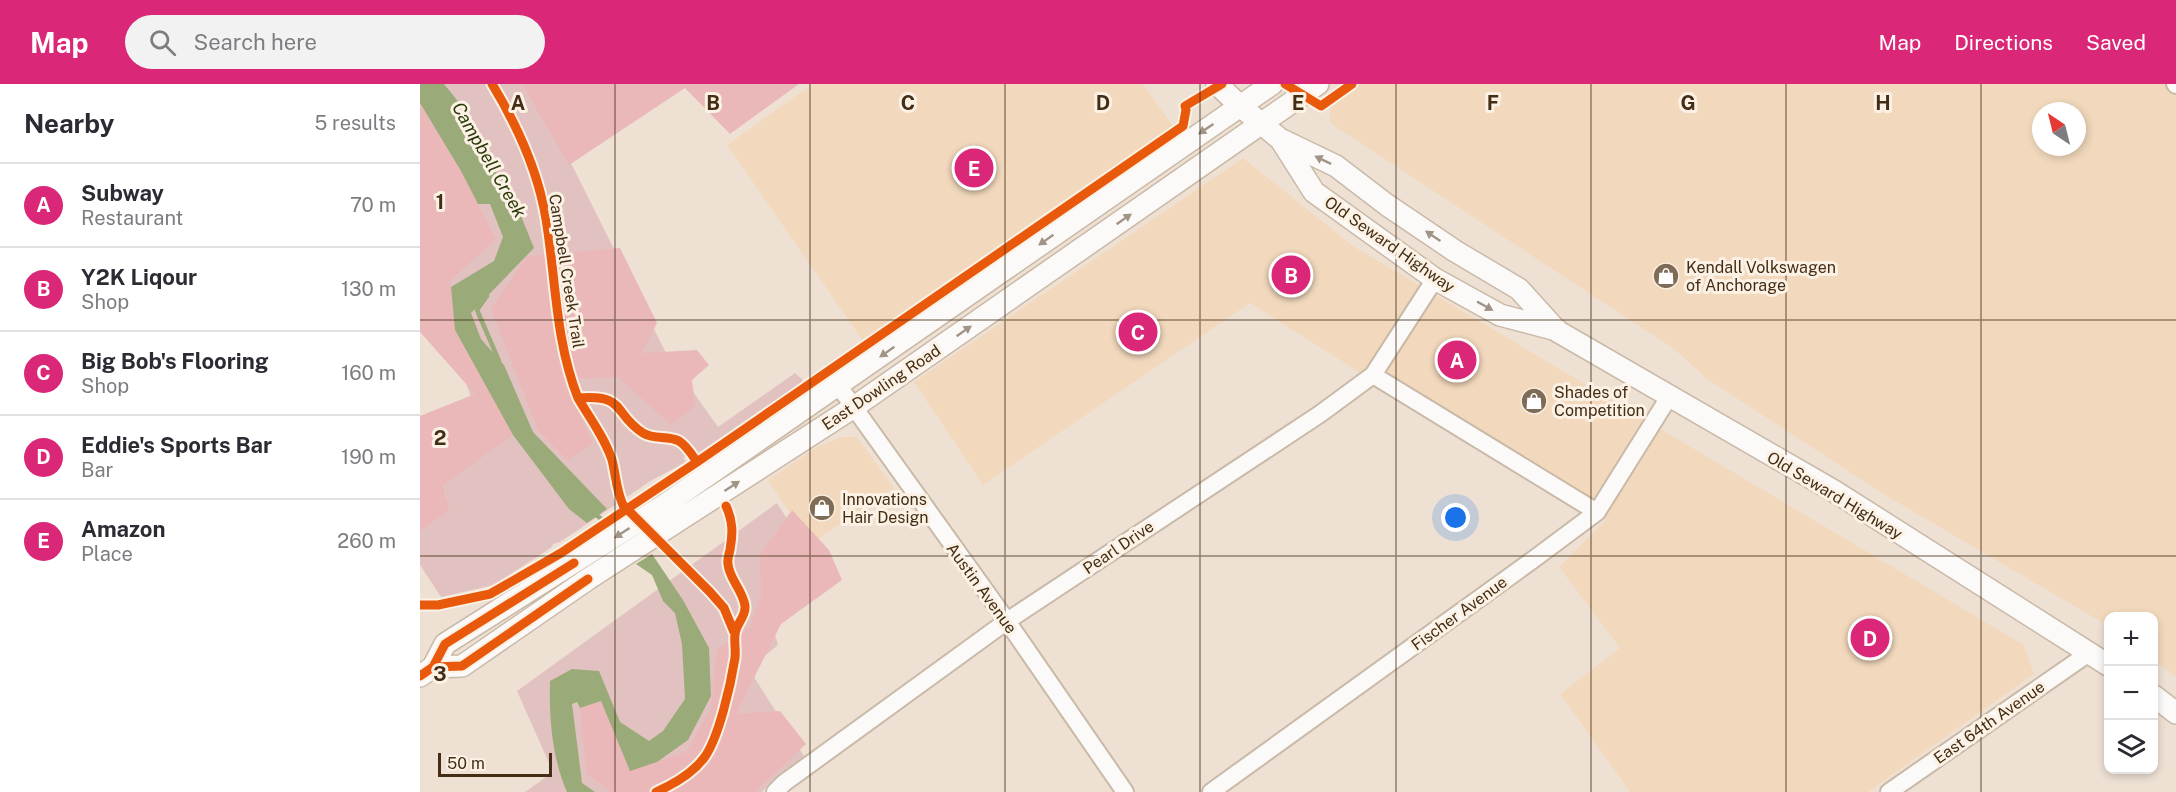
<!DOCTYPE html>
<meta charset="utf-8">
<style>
:root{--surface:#fff;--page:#f2f2f3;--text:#2b2b33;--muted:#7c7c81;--line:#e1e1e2;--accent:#db2777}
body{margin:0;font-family:"Public Sans",sans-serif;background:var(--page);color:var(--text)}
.controls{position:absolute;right:18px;bottom:18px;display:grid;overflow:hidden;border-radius:12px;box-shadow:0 3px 9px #0003}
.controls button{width:54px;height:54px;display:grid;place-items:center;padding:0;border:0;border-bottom:2px solid var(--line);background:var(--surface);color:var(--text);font:30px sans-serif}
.compass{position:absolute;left:1612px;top:18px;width:54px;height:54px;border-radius:50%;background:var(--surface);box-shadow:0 3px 9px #0003;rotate:325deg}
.scale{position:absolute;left:18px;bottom:15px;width:114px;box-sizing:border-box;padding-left:6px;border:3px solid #432d14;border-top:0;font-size:16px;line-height:21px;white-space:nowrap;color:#432d14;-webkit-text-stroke:4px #fcf1e5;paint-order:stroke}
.you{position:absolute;left:1036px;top:434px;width:21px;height:21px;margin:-15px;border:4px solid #fff;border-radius:50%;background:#1a73e8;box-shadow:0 0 0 9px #1a73e833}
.badge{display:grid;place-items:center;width:39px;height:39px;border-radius:50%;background:var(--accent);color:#fff;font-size:20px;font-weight:700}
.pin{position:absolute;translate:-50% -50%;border:3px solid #fff;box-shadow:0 2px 6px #0006}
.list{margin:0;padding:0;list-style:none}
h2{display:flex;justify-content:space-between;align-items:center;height:78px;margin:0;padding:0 24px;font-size:26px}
h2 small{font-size:20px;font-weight:400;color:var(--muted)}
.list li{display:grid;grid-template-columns:39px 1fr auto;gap:18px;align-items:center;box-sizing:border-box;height:84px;padding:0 24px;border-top:2px solid var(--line)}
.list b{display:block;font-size:22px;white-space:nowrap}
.list p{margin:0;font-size:20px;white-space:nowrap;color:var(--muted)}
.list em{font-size:20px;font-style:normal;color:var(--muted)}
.icon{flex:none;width:33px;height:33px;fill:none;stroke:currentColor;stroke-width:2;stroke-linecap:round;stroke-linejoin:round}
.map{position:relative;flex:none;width:1756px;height:708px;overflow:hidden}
header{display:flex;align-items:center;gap:36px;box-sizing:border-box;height:84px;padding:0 30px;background:var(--accent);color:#fff}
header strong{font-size:28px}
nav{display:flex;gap:33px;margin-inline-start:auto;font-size:21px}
.search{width:420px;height:54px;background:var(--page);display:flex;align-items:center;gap:15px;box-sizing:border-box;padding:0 21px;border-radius:33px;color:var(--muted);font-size:22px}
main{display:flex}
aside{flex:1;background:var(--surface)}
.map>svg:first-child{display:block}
.built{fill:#f2d9bd;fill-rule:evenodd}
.green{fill:#e2c2c0}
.forest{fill:#eab8b9}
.water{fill:#9aab79}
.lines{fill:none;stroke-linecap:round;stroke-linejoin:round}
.stream{stroke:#9aab79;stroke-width:4.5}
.minor-casing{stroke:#c9b9a7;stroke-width:20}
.major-casing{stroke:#c9b9a7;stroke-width:24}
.minor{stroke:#fcfaf9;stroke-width:16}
.major{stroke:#fcfaf9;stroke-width:21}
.cycleway-casing{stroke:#fcf1e5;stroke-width:13}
.cycleway{stroke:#e8590c;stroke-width:9}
.oneway{fill:#a09486}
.grid{fill:none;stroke:#432d14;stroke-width:1.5;stroke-opacity:0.55}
.labels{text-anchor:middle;stroke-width:6;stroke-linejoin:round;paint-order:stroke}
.street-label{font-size:16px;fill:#432d14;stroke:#fcf1e5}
.poi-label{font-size:16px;fill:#432d14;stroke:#fcf1e5;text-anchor:start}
.water-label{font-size:18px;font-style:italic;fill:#283b09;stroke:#fcf1e5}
.grid-label{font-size:20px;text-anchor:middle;font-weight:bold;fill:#432d14;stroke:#fcf1e5;stroke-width:6;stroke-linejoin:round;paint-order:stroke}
</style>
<header>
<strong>Map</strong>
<div class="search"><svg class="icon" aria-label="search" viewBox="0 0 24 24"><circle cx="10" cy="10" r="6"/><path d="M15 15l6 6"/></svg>Search here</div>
<nav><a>Map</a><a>Directions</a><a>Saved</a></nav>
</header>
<main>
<aside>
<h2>Nearby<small>5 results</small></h2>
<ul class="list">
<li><span class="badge">A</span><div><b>Subway</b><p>Restaurant</p></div><em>70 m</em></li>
<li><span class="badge">B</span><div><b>Y2K Liqour</b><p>Shop</p></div><em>130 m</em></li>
<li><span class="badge">C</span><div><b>Big Bob's Flooring</b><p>Shop</p></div><em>160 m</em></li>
<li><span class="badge">D</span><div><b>Eddie's Sports Bar</b><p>Bar</p></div><em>190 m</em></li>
<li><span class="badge">E</span><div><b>Amazon</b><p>Place</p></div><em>260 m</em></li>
</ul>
</aside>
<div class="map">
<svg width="1756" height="708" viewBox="0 0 1756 708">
<rect width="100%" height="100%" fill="#eee1d4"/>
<path class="built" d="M392,0h331l30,42 -310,215 -136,-196z
M940,0h816v593l-22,-17v-44h-46v10l-223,-131 -178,-116 -33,-30 -344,-226v-18zM1621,27h36v36h-36z
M823,74l110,88 671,399 10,29 -166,118h-238l-70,-98 60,-46 -61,-81 47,-47 -212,-126 -144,-91 -267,182 -69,-103z
M421,353h16l37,51 -84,56 -42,-64 49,-33z"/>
<path class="green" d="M0,0h103l50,83 94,188 51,72 77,-54 7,6 1,5 -102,71 -8,-3 -10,6 3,4 -34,18 -92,62 -7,2 -1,3 -58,38 -53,12 -21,-32v-33l30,-22 -7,-25 37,-65 -20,-52 -40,-68z
M357,419l51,80 -57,38 7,24 -29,24 55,87 -36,29 -6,7h-237l28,-20 -36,-81z"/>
<path class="forest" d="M102,0h277l-69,50 -45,-46 -116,77z
M0,19l41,68 35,68 -46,42 5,50 58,104 -70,50 7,25 -30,22v-116l55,-22 -55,-62z
M200,164l37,75 -15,30 55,-3 12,15 -17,15 3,26 -24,19 -53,-48 -54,2 29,64 -25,18 -30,-31 -47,-121 36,-53z
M372,426l37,40 13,30 -61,44 -45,90 44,-3 26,33 -51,48h-144l-24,-18 -7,-66 21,-7 30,69 55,-18 25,-44 6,-59 33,-22 11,-32 -1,-40z"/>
<path class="water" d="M0,0h24l17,21 -6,14 35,49 16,11 28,69 -63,65 10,26 23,26 29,67 74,77 -20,14 -18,-14 -56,-74 -58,-105 -4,-43 43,-26 9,-24 -13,-33h-12l-17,-33 -41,-68z
M232,470l31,46 26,48 2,48 -23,44 -31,22 -27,9 -29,-70 -21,7 -3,-6 -5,2 10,79 13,9h-28c-15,-34 -18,-74 -17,-111l22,-12 27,2 21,51 29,19 14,-10 22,-32 -3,-55 -7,-31 -12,-12 -11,-26 -16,-11z"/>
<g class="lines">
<path class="stream" d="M67,212l-10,14 22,51
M174,429l19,16"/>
<g class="minor-casing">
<path id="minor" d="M1755,0l1,1
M953,291l224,137
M418,301l169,236 118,171
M355,708l9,-9 223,-162 313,-207 53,-39 62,-96
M791,708l323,-233 63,-47 72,-115
M1469,708l200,-139"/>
</g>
<g class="major-casing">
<path id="major" d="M797,0l23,22 40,33 56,27 51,39 68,46 64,38 38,42 277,160 274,174
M861,56l33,52 121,87 65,36 57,15
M13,583l29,-1 126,-87 266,-172 464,-323
M0,592l13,-9 12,-23 224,-142 603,-418
M1734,612l22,17"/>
</g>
<use href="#minor" class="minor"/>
<use href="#major" class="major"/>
<g class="cycleway-casing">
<path id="cycleway" d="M72,0c25,41 46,87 54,135 10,60 9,121 32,179 49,-4 34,15 65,35 11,7 25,2 36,8 8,5 13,14 18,21
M865,0l36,22 31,-22
M158,314c11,19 27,40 34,62 4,15 4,30 11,45l87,87 14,16 10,24
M0,521h18l52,-11 71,-41 136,-91 486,-336 3,-16 -1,-4 37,-22
M13,583l29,-1 126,-87
M0,592l13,-9 12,-23 129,-81
M236,708c18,-8 36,-18 48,-34 15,-20 27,-75 31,-100 1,-8 -1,-16 0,-23 0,-11 11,-17 10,-29 -2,-16 -16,-27 -17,-42 -1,-5 1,-10 2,-14 3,-17 3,-29 -4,-44"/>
</g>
<use href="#cycleway" class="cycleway"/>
</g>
<defs><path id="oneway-solid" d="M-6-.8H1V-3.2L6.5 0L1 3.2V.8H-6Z" transform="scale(1.5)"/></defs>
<g class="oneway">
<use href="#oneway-solid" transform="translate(786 45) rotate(146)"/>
<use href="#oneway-solid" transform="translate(903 76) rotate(-154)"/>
<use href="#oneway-solid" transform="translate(704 135) rotate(-35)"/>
<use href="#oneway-solid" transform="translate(1013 152) rotate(-146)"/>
<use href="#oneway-solid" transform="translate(626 156) rotate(145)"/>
<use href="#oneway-solid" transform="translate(1065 222) rotate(29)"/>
<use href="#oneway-solid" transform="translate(544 247) rotate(-35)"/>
<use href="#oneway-solid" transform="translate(467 268) rotate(145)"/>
<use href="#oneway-solid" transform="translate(312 402) rotate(-33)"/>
<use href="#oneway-solid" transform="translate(202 449) rotate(147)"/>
</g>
<path class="grid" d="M195,0v708M390,0v708M585,0v708M780,0v708M976,0v708M1171,0v708M1366,0v708M1561,0v708M0,236h1756M0,472h1756"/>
<defs>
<g id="shop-disc" transform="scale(1.35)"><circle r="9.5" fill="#7f6c57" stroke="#fcf1e5"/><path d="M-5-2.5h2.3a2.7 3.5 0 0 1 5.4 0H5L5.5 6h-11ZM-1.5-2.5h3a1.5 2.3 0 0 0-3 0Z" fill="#fff"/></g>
</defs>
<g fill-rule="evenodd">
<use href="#shop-disc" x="1246" y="192"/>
<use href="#shop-disc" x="1114" y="317"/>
<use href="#shop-disc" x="402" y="424"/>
</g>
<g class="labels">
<g class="street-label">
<text transform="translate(970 160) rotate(35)" y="6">Old Seward Highway</text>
<text transform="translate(147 187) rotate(81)" y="6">Campbell Creek Trail</text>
<text transform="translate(461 303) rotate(-34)" y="6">East Dowling Road</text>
<text transform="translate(1415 411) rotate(31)" y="6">Old Seward Highway</text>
<text transform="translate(698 463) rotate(-34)" y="6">Pearl Drive</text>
<text transform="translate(562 504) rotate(54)" y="6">Austin Avenue</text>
<text transform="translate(1039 529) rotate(-36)" y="6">Fischer Avenue</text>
<text transform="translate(1569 638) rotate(-35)" y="6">East 64th Avenue</text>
</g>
<g class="poi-label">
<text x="1266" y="189">Kendall Volkswagen<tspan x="1266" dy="18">of Anchorage</tspan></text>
<text x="1134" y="314">Shades of<tspan x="1134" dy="18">Competition</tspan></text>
<text x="422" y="421">Innovations<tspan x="422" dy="18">Hair Design</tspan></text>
</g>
<g class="water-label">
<text transform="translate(69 76) rotate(60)" y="6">Campbell Creek</text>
</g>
</g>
<g class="grid-label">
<text x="98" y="26">A</text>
<text x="293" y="26">B</text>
<text x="488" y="26">C</text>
<text x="683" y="26">D</text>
<text x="878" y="26">E</text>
<text x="1073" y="26">F</text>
<text x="1268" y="26">G</text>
<text x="1463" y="26">H</text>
<text x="20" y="125">1</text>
<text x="20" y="361">2</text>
<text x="20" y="597">3</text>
</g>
</svg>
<div class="controls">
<button>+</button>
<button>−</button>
<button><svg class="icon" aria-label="layers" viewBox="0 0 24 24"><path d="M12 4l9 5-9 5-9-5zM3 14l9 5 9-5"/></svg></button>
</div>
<svg class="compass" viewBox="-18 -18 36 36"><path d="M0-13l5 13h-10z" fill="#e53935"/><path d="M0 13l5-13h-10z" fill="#7c7c81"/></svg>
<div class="scale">50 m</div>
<div class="you"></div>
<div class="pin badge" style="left:1037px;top:276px">A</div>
<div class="pin badge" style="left:871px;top:191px">B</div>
<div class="pin badge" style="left:718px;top:248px">C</div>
<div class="pin badge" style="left:1450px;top:554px">D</div>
<div class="pin badge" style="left:554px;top:84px">E</div>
</div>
</main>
